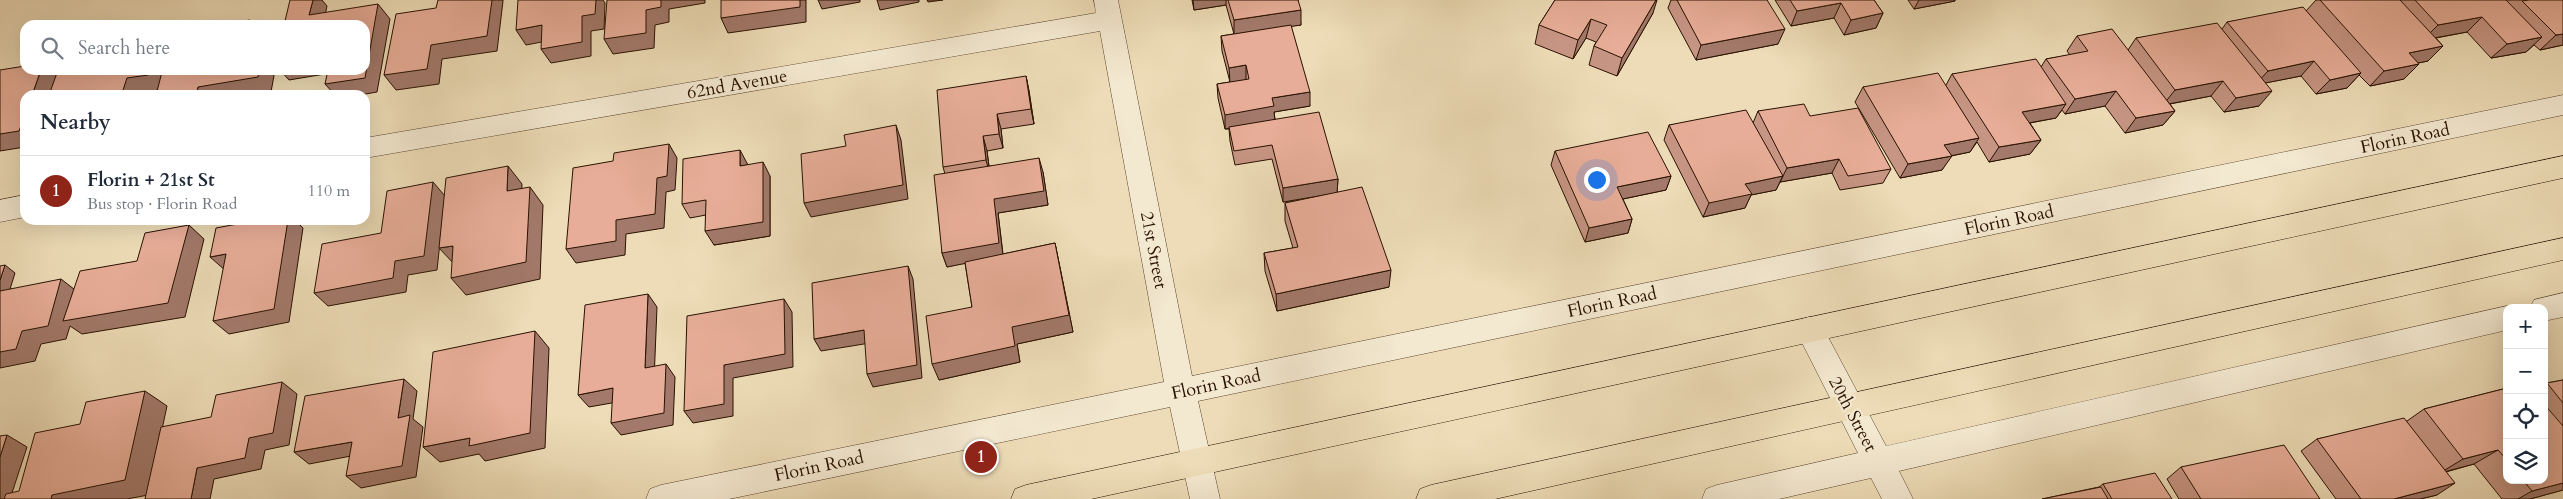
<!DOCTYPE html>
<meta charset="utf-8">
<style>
:root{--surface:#fff;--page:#f2f2f3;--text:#1f2937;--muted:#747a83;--line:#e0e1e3;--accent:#8f2418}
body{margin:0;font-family:Cardo,serif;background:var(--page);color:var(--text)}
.controls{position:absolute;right:15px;bottom:15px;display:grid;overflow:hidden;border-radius:10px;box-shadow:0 5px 20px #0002}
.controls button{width:45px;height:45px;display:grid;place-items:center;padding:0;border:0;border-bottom:1px solid var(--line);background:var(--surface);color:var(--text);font:25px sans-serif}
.you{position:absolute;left:1596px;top:179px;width:18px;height:18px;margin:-12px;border:4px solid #fff;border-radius:50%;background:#1a73e8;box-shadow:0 0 0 8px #1a73e833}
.badge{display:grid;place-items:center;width:32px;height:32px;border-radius:50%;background:var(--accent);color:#fff;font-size:16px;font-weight:700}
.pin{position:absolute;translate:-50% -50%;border:2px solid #fff;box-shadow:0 1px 5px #0006}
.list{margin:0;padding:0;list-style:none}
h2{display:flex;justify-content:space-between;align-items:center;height:65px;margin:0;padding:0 20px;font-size:21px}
h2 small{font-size:16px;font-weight:400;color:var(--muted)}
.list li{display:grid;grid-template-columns:32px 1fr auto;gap:15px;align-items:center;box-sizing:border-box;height:70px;padding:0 20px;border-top:1px solid var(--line)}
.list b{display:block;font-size:19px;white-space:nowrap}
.list p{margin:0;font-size:16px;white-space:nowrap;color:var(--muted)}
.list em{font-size:16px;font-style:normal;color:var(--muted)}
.icon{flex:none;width:28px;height:28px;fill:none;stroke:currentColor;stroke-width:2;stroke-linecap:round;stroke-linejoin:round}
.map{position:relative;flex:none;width:2563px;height:499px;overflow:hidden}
.search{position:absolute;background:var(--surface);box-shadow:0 5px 20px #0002;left:20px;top:20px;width:350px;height:55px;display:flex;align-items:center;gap:12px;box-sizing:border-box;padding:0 18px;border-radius:15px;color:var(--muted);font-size:19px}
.panel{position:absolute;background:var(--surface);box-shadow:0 5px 20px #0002;left:20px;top:90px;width:350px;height:135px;border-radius:15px}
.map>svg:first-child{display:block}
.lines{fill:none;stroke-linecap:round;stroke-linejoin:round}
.minor-casing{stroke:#5a442e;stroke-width:1}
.major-casing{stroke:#291100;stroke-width:1}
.minor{fill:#f3e8d0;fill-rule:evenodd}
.major{fill:#eddcb7;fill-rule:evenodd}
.wall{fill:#c79583;stroke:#291100}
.shaded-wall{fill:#a2796a;stroke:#291100}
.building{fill:#e7ad98;stroke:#291100}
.labels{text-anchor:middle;stroke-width:4.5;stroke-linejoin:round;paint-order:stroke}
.street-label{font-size:18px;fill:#291100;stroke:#f3e8d0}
</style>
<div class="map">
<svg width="2563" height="499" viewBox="0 0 2563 499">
<rect width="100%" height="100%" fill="#eddcb7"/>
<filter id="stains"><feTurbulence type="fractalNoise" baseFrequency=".004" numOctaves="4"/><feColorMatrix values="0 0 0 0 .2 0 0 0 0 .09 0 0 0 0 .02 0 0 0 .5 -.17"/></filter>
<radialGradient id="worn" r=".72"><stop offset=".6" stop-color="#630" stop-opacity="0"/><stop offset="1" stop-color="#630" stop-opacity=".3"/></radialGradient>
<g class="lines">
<g class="minor-casing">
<path id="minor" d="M1094,0h24l74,376 1371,-281v20l-1365,286 22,98h-30l-20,-92 -441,92h-83l4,-10 11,-4 503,-103 -64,-351 -735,127v-20l731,-125z
M25,195v22l-25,5v-22z
M2563,293v24l-19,4v-13h-14l4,-8z
M2507,306l5,2h-5v22l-608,141 14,28h-31l-11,-21 -92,21h-77l4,-10 11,-4 141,-32 -63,-124 4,-9 10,-3 10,3 67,126z"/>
</g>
<g class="major-casing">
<path id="major" d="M2563,156v22l-1472,321h-80l4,-10 11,-4z
M2563,238v22l-1068,239h-79l4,-10 11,-4z"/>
</g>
<use href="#minor" class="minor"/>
<use href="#major" class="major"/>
</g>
<path class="wall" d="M1192,0h106l3,25 -10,1 19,80 -36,6 1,7 63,60 -1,13 52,95 -112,24 -12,-40 -1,-18 29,-5 -8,-27v-18l46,-9 -48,8 -11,-43 -37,6 -5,-24 -1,-12h-4l-7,-31 -1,-14 13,-2 -8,-31 -1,-15 13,-2 -8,-29 -32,5z
M1555,0l98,13 -36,63 -28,-11 5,-19 2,-4 -10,-4 -13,21 -38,-15 4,-19z
M1671,0h96l11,44 -82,16 -28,-52z
M1775,0h99l9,13 -7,15 -32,7 -10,-17 -43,8z
M1908,0h47v1l-41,8z
M2316,0h247v45l-23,5 -6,-5 -8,7 -35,6 -24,-26 -31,6 7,8 -15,15 -10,2 -14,16 -34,7 -11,-11 -12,13 -31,6 -15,-18 -36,7 -6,23 -35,6 -13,-16 -41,8 5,7 -12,14 -38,8 -20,-27 -40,8 -3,-4 -6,8 -26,5 11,17 -11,14 -41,8 -12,-20 -7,10 -19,4 -9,14 -42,8 -45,-76 8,-15 83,-2 6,-11 89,-7 5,-8 24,-4 -3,-4 10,-15 51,14 8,-12 86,-9 5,-7 79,-11z
M1026,76l3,15 5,33 -33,5 2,19 -16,3 2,15 54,6 5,33 -50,8 5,41 52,-11 18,89 -56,12 3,18 -81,18 33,-73 -7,-44 -18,4 -5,-14 3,-79 -2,-7z
M1758,111l52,5 81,53 -8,14 -43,7 -8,-17 -52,9 -4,8 -25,5 -6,13 -42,9 -39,-77 5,-15 84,-2z
M1555,151l116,25 -5,14 -43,9 9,20 -4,14 -43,9 -34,-77z
M747,164l23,12v60l-56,9 -8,-30 -16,3 -8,-14z
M2563,380v110l-33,9h-28l-28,-35 -28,8 -9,23 -17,4h-84l-35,-48 16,-12 90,-18 17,-12 83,-21v92h37v-95l3,-2z
M2181,467l139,32h-141l-12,-20z
M2103,484l69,15h-130l57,-12z"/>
<path class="shaded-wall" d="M313,0h9l5,6 -4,19 -14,-10z
M492,0h11v1l-6,50 -55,8 -3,25 -43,6 -12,-15 47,-30z
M596,0h7l2,3 -1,26 -13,2v25l-40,7 -10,-14 41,-33z
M661,0h44v3l-36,6v13l-14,3 -1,23 -41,6 -9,-15z
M800,0h6v22l-78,11 -7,-15z
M818,0h42v2l-38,7z
M877,0h42v2l-39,8z
M927,0h16l-15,2z
M1193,0h33v5l-32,5z
M1656,0h1l-4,13 -36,63 5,-18z
M1919,0h36v1l-41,8z
M1841,3l-7,15 -43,8 6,-15z
M378,4l12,15 -13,73 -17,3h-25l-10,-11z
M1301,10v15l-67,10v-15z
M1883,13l-7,15 -32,7 7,-15z
M2482,17l-15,15 -44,8 15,-15z
M1591,19l-5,19 -13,21 5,-19z
M250,20l4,5h-5z
M542,25l10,15 -26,5 -10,-15z
M1785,29l-7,15 -82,16 5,-15z
M2563,34v11l-23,5 16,-15z
M2542,37l-16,15 -35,6 16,-14z
M2443,46l-15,15 -34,7 15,-15z
M2314,61l-13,15 -46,9 13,-14z
M2419,64l-15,15 -34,7 14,-15z
M1246,65v15l-16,3 -1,-15z
M41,70h10l8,7 -5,18h-22z
M150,70h19l-6,19 -20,4 -1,2h-36l21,-17z
M259,70h16l-4,22 -19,3h-56l2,-8z
M280,70h62l1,1 -54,9z
M2361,73l-14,15 -31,6 14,-14z
M1026,76l3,15 5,33 -3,-15z
M2223,81l-12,15 -48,9 12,-15z
M2116,91l-11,15 -40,8 10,-15z
M2272,91l-13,15 -35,6 12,-14z
M1310,92v14l-36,6 1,9 -50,8v-14l47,-17z
M2066,104l-10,14 -44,8 10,-14z
M2175,111l-12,14 -38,8 11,-15z
M997,114l4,15 2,19 -4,-14z
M25,115v32l-25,4v-17z
M896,125l5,15 7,59 -97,18 -7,-14z
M983,136l4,15 3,24 -4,-15z
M1979,138l-9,14 -35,7 9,-14z
M2041,140l-11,14 -41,8 10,-15z
M669,144l8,14 -2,32 -9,2 -2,36 -38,6 -1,21 -49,8 -10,-14 91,-71z
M740,150l8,15 -8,1z
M1952,156l-10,14 -42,8 8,-14z
M1039,158l4,14 5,33 -50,8 5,43 -56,11 -5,-14 52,-54z
M1839,159l-7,14 -52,9 7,-14z
M763,162l7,14v60l-56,9 -9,-14z
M508,166l14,18 -1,25 -14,-18z
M1671,176l-5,14 -53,11 4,-14z
M1783,176l-7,14 -25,5 -6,13 -42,9 6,-14 36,-19z
M1338,179l-1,14 -54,9v-14z
M433,182l12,14 -8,74 -29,5 -2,17 -78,14 -14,-13 81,-32z
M530,187l13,18 -3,74 -74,16 -15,-17z
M1632,219l-4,14 -43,9 4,-14z
M288,220h7l8,8 -14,94 -60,12 -16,-13z
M189,225l15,14 -19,78 -103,17 -12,-8 -4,13 -25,5 -6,17 -35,7v-16l22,-21 39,-52 18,14 -8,27z
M1055,243l18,89 -56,12 3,18 -81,18 -7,-16 80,-37z
M453,246l2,19 -16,-17z
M226,254v17l-16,-14z
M5,265l10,8 -12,39h-3v-32z
M908,266l5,13 9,99 -49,9 -6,-13z
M1391,270l-2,17 -112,24 -1,-17z
M648,294l9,13 -3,74 -9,-13z
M784,299l8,13 1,55 -60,11v38l-40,7 -9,-12z
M864,330l6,13 -49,8 -7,-12z
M535,331l14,17 -4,100 -60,13 -6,-7 -39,8 -17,-15 47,-9z
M666,364l9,13 -2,48 -52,10 -10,-12z
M404,379l13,12 -4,28 10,8 -7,50 -55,11 -15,-12 52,-58z
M282,382l15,12 -8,51 -24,5 -4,19 -47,10 -4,20h-19l6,-31 52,-30z
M613,388l10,13 -34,6 -11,-12z
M145,391l22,15 -19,89 -21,4h-76l1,-4z
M7,435l20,12 -17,52h-10v-42z
M352,442l15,11 -58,11 -15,-12z
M2498,450l-24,14 -34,9 23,-14z
M2455,483l-18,12 -17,4h-26z
M2563,483v7l-33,9h-12l14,-8z"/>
<path class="building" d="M290,0h23l-4,15 69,-11 -13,74 -40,6 3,-14h37v-45h-81z
M438,0h54l-5,36 -56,9 -4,24 -43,6 12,-61 40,-6z
M518,0h78l-1,14 -13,2v26l-41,7 1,-24 -26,5z
M607,0h54v7l-15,3v23l-42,6z
M721,0h79v7l-79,11z
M1228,0h70l3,10 -67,10z
M1555,0h101l-34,58 -28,-12 13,-21 -16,-6 -13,21 -39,-15z
M1677,0h90l18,29 -84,16z
M1790,0h84l9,13 -32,7 -10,-17 -44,8z
M2320,0h80l43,46 -34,7 10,11 -35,7z
M2415,0h91l36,37 -35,7 -25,-27 -44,8z
M2529,0h34v34l-7,1 -34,-34z
M2303,7l58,66 -31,7 -16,-19 -46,10 -41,-49z
M250,20l-1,5h-30z
M2217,23l55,68 -36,7 -13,-17 -48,9 -39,-52z
M1291,25l19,67 -38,6 2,8 -49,9 -8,-31 32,-5 -3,-14 -17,3 -8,-32z
M2112,29l63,82 -39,7 -20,-27 -41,8 -29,-40 42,-8 -11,-15z
M2036,59l30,45 -44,8 19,28 -42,7 -47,-73z
M25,66v4h16l-9,25h-7v20l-6,16 -19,3v-64z
M58,70h92l-2,5 -21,3 -5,15 -16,2h-57z
M177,70h82l-1,7 -60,10 -2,8h-40l6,-23z
M1938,73l41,65 -35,7 8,11 -44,8 -45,-77z
M1026,76l5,33 -34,5 2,20 -16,2 3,24 -43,7 -6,-77z
M1804,104l6,12 48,-8 33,61 -43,7 -9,-17 -52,9 -29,-57z
M1746,110l37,66 -38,8 7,10 -43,9 -40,-78z
M1319,112l19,67 -55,9 -11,-43 -38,6 -5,-24z
M896,125l7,60 -99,18 -3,-49 45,-8 -2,-11z
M1648,132l23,44 -54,11 15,32 -43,9 -34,-77z
M669,144l-2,32 -10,2 -2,36 -39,6v21l-50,8 7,-81 40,-7 1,-8z
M740,150v16l23,-4v60l-58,9 1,-31 -24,4 1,-45z
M1039,158l5,33 -50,8 5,44 -57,10 -8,-78z
M508,166l-1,25 23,-4 -4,75 -75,16 2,-32 -14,2 7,-70z
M433,182l-9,74 -29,5 -2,17 -79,15 8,-49 59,-11 6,-42z
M1362,187l29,83 -115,24 -12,-41 34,-6 -13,-44z
M259,220h29l-14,89 -61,12 13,-67 -16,3 6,-29z
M189,225l-21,78 -105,18 17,-50 57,-10 8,-28z
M1055,243l14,72 -57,12 3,19 -83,18 -6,-48 46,-9 -7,-45z
M5,265l-5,15v-14z
M908,266l9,99 -50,9 -3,-44 -50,9 -2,-56z
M61,279l-13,47 -26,5 -6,18 -16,3v-61z
M648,294l-3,74 21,-4 -2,49 -53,10 2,-35 -35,7 7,-90z
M784,299l1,55 -61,11v39l-40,7 3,-95z
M535,331l-5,102 -61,13 1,-8 -47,9 10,-95z
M404,379l-6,39 12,-3 -8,51 -56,10 6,-34 -58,10 11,-56z
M2563,380v23l-16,-20z
M282,382l-9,51 -24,5 -4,20 -48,10 -6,31h-46l16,-72 50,-10 5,-22z
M2507,388v72l-9,-10 -35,9 -39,-50z
M145,391l-20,89 -73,15 -1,4h-47l2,-5 13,-3 16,-58 45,-9 6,-22z
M2544,404l19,22v57l-31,8 -9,-11h21z
M2404,418l51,65 -61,16h-33l-44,-60z
M7,435l-7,22v-21z
M2284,445l36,54h-119l-20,-32z
M2155,473l17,26h-60l-9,-15z
M2101,487l7,12h-66z"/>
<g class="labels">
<g class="street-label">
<text transform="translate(737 84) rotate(-10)" y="6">62nd Avenue</text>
<text transform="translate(2405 138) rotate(-12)" y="6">Florin Road</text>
<text transform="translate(2009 220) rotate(-12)" y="6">Florin Road</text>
<text transform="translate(1154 250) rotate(79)" y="6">21st Street</text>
<text transform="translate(1612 302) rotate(-12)" y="6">Florin Road</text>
<text transform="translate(1216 384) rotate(-12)" y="6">Florin Road</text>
<text transform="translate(1853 414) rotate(62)" y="6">20th Street</text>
<text transform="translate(819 466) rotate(-12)" y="6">Florin Road</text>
</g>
</g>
<rect width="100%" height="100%" filter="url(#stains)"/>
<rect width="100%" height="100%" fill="url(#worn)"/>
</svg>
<div class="controls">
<button>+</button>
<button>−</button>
<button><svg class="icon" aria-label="locate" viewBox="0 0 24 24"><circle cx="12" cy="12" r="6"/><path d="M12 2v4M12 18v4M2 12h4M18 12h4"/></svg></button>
<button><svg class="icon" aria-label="layers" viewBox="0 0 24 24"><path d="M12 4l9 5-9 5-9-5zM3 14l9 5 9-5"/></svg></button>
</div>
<div class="you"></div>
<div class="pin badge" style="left:981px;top:457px">1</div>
<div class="search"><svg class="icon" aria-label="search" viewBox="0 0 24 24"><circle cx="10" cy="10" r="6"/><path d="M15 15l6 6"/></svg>Search here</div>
<section class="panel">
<h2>Nearby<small></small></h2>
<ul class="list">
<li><span class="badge">1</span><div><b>Florin + 21st St</b><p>Bus stop · Florin Road</p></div><em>110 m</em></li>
</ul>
</section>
</div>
